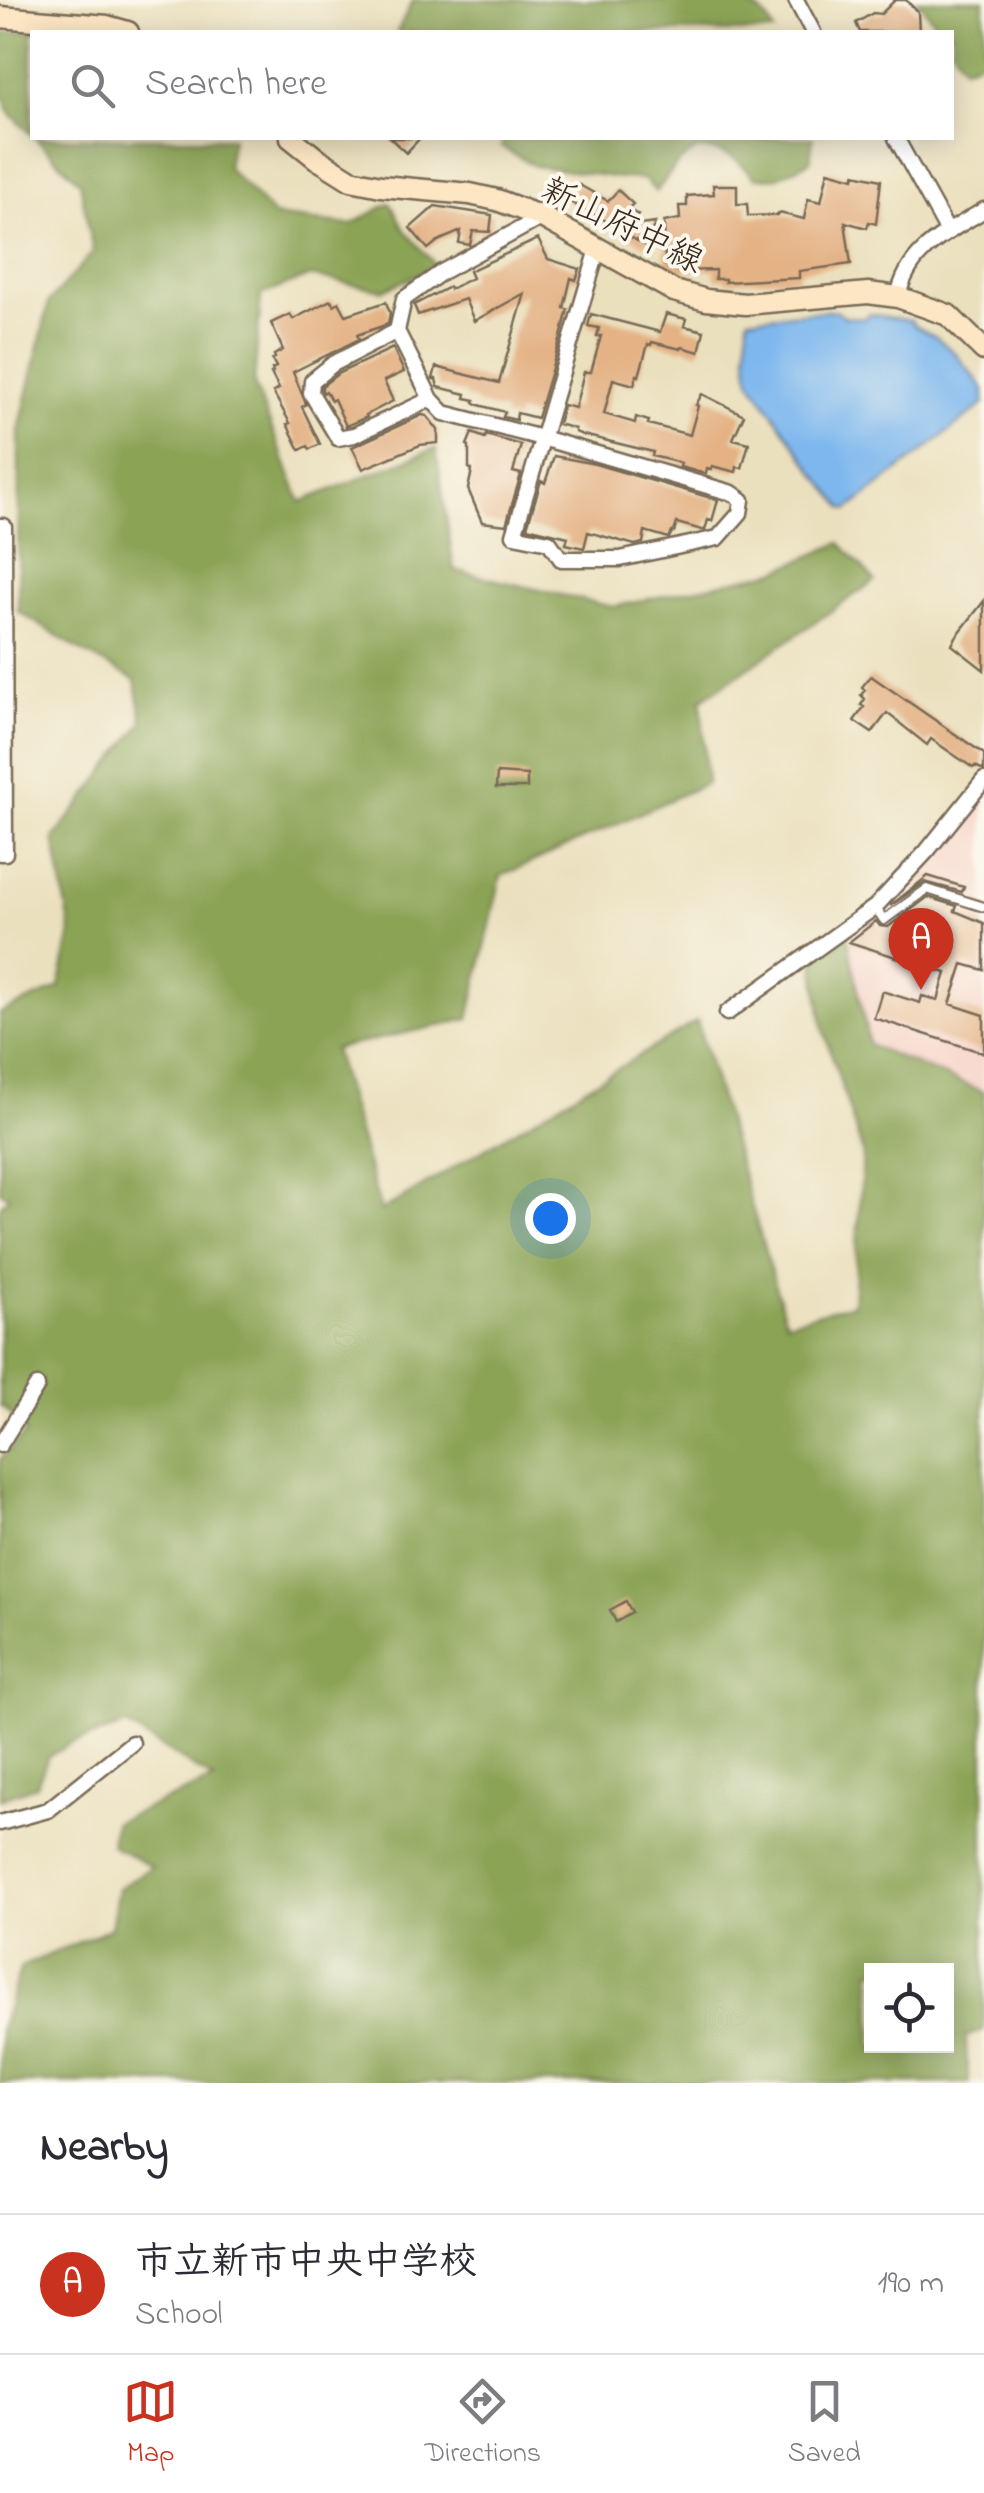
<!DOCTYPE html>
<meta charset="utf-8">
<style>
:root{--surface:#fff;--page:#f7f7f7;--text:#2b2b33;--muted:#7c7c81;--line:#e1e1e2;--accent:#c8321e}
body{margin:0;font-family:"Indie Flower","Klee One",sans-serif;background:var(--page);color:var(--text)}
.controls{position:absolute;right:30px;bottom:30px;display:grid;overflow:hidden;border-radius:0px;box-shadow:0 5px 25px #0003}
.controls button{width:90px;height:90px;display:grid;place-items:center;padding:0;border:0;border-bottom:2px solid var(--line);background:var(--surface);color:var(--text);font:50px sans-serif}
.you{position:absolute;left:550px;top:1218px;width:35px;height:35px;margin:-25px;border:8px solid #fff;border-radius:50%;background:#1a73e8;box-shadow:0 0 0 15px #1a73e833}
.badge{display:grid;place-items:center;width:65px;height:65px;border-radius:50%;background:var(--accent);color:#fff;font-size:32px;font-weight:700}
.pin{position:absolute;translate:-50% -82px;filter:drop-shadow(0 2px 5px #0008)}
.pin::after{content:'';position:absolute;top:52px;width:35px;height:30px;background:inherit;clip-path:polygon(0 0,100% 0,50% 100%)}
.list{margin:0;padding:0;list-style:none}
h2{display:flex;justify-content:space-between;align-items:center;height:130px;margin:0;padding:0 40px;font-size:42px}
h2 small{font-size:32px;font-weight:400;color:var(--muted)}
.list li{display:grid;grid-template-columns:65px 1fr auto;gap:30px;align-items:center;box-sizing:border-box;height:140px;padding:0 40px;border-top:2px solid var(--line)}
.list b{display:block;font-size:38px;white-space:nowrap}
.list p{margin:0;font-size:32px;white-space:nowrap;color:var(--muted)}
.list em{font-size:32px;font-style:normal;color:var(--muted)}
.icon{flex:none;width:55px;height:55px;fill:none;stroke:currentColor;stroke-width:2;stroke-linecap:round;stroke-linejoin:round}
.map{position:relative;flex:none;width:984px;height:2083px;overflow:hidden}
.search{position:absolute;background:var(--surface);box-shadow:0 5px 25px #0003;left:30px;right:30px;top:30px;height:110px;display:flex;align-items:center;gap:25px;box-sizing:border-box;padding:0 35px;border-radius:0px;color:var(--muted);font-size:38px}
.sheet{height:270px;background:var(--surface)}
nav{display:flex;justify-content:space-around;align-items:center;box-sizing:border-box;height:140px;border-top:2px solid var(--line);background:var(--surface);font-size:28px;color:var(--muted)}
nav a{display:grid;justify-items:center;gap:5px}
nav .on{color:var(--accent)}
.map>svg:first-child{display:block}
.built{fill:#f7d1c6}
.forest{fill:#8aa355;stroke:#62663a;stroke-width:2.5;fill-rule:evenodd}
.water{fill:#7db7ee;stroke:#5c7086;stroke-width:2.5}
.building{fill:#e4b285}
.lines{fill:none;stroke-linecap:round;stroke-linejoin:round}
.lane-casing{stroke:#796a56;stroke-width:12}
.street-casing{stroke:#796a56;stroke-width:19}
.secondary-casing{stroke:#796a56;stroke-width:25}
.lane{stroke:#fff;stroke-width:8}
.street{stroke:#fff;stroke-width:14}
.secondary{stroke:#fce6c4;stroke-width:20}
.labels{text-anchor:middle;stroke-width:8;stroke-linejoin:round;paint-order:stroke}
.street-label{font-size:35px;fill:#3b2a1e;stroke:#fbf7ec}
</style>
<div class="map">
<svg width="984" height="2083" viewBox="0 0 984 2083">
<rect width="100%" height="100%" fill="#fbf7ec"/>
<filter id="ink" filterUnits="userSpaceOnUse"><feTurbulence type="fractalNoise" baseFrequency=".01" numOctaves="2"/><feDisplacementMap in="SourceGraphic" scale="20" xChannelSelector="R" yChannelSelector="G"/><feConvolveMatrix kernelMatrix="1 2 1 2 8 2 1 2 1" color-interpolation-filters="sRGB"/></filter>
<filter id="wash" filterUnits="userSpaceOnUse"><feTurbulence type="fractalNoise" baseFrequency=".0048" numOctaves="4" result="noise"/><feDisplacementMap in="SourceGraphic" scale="40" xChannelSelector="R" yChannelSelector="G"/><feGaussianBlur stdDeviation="2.25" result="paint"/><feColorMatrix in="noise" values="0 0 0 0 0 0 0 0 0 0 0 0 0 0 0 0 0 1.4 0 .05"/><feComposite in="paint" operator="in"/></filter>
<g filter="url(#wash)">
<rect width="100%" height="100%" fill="#ebe0be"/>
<path class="built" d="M984,792v300l-115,-47 -22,-111 81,-71z"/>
<path class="forest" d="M413,0h316c22,4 37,11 45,32h-377z
M917,0h67v59l-20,8 -12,-19v-16h-10z
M34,30l18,2h-20v103l-23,-23 -9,-23v-55z
M35,138h197l-5,29 47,49 76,9 40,-22 15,27 32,37 -54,23 -73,-14 -49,19 -7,89 47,118 135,-54 18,122 159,37 163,-36 64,-28 35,38 -174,119 6,83 -206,93 -32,143 -135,30 47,162 316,-190 89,301 67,-18 10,-151 -40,-125 -9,-66 33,-28 22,111 115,47v938l-19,7 4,46h-969v-53l21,-63 90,-39 7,-40 34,-21 -41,-22 3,-23 100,-42 -88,-55 -56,19 -22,13 -12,29 -36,13v-340l26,-26 -21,-25 -5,-2v-200l9,-9 -9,-6v-178l59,-25 12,-56 -17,-94 89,-116 -8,-42 -52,-28 -65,-41 1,-181 30,-128 44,-50 -13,-70zM872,1970h74v76h-74z
M504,138h309l-3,23 -32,16 -23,1c-20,-22 -27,-27 -58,-29l-20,15 -21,28 -12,-13 -24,-1 -85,-12 -34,-19z"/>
<path class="water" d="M836,310l8,7 22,1 2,-4 44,7 1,4 23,12 21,18 27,34v15l-136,106 -4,-1 -29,-36 -65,-93 -3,-24 1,-38z"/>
<g id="blocks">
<path class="building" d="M895,0h11l12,12 1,20h-59l-4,-9 17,-10 8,1z
M390,138h30l-14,15z
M828,171l26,7 1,-4 26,6 -5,44 -7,-2 -2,6 -22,-6 6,42 -52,7v7l-74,4v-3h-10v-9l-38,1v-3h-9v-3h-3l-1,-43 16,-3 -1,-13h8v-10l27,-2 -1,-9h24v19h10l1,12 30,-1 1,-2 25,6 4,-20 13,3z
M576,183l32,18 10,-11 15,14 -5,5 10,6 -6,11 23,-3 -9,23 -31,-18h5l-54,-28z
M435,206l57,9 -2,17 -17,-1 -3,14 -11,-2 2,-12 -23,10 -10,8 -18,-21z
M538,239l10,20 32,10 -4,11 -5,-2 -7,30 4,1 -7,28 -24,81 -20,-5 -1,7 -13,-3 2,-5 -26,-7 -5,-3 1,-2 -10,-2 1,-4 -28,-7 -2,-8h-3l3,-12 63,16 26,-90 -51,28 -9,-22 -47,16 -4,-10 35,-18 1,2 22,-11 -3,-7z
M331,300l3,5 5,-3 7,13 40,-13 4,11 -2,11 -31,11 2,4 -66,33 13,32 -4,3 18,37 -10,5 -2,-3 -8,4 -13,-26 3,-1 -17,-31 6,-3 -8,-16 2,-1 -1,-3 4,-2 -4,-8 3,-1 -1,-3 9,-5 -12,-27 19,-9 3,5z
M591,314l69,18 6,-18 20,5 -2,7 20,5 -5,21 -17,-5 -1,2 -29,-7 -1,3 -3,-1 -9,32 -2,-1 -3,10 -21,-6 -9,35 31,9 1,-6 13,4 -1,3 42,11 8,-29 -2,-1 6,-11 42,21 -11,24 16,4 -7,25 -5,-1 -1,5 -24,-6 -1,3 -4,-1 -1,6 -26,-7 1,-4 -29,-7 1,-4 -70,-17 -8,-3v-3l-17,-5 5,-19 12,3 9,-36h7l10,-36h-4l2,-8 -11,-2z
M393,348l11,24 -20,9 9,20 -27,14 1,2 -21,9 -12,-27 -3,2 -5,-10 -3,2 -1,-3v-4l17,-13z
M422,415l5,1 11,14v13l-18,2 -57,24 -11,-22z
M472,433l13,5 1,-3 35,10 -8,27 8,2 -15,51 -24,-3 -14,-33 4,-19 -3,-2v-22l-2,-1z
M554,456l41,8 123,36 -6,21 -4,-1 -3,10h-3l-25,-7 -3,9h-2l-3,6 -24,-7 -2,12 -8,2 -47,-13 -4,16 -18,-4 2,-7 -41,-10 14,-46 4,2z
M984,601v69l-32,-25 4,-8z
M871,676l113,78v16l-9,-4 -2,2 -42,-29 -4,6 -40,-32 -15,20 -18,-12 10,-14 -3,-2 4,-6 -4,-4 4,-5 -3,-3z
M497,773l30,2v13h-31z
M928,876l36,11 -2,5 -37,-10 -35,24z
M928,897l29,9 -2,5 29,12v47l-21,-6 -13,40 34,11v38l-110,-35 8,-27 38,12 2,-7 16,4 8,-27 -97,-31 27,-21 4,5 8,1z
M626,1601l6,12 -16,9 -6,-12z"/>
</g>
</g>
<g filter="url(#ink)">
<use href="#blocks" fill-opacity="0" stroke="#796a56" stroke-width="2.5"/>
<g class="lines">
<g class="lane-casing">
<path id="lane" d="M875,907l9,13 43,-31 57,18"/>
</g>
<g class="street-casing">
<path id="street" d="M796,0l17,32
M896,138l52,94
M898,297c10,-48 48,-63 86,-87
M397,331l34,68 13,14 98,25 190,55 10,7 -2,13 -22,25 -98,21h-59l-12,-17 -35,-7 84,-286
M431,399l-77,36 -16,3 -27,-45 1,-12 21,-17 64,-33 7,-32 38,-27 100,-55
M0,526h4l1,327h-5
M727,1013l148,-106 52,-56 57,-71
M0,1445l37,-59
M0,1823l48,-13 84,-67"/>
</g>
<g class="secondary-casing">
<path id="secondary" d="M0,17l107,9 21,6
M291,138l25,20 35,22 30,6 89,8 27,6 45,17 132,74 32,9 39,4 123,-11 30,4 50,18 36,35"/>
</g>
<use href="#lane" class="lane"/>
<use href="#street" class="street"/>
<use href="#secondary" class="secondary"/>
</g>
</g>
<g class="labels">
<g class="street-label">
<text transform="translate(623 224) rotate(26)" y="12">新山府中線</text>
</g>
</g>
</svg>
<div class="controls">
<button><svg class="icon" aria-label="locate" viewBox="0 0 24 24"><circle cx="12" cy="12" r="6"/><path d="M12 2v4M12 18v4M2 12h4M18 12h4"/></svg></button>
</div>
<div class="you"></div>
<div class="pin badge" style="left:921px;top:990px">A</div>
<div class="search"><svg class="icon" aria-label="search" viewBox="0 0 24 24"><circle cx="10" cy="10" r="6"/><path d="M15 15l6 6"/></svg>Search here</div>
</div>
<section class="sheet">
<h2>Nearby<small></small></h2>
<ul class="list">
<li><span class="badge">A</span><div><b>市立新市中央中学校</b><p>School</p></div><em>190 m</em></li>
</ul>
</section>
<nav>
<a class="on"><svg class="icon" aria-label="map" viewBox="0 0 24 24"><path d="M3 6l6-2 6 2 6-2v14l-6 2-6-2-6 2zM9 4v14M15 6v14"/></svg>Map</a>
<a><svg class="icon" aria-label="directions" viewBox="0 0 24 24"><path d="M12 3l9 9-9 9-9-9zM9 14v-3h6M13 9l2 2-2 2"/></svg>Directions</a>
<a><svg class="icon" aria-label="saved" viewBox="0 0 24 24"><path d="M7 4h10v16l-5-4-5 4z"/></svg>Saved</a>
</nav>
